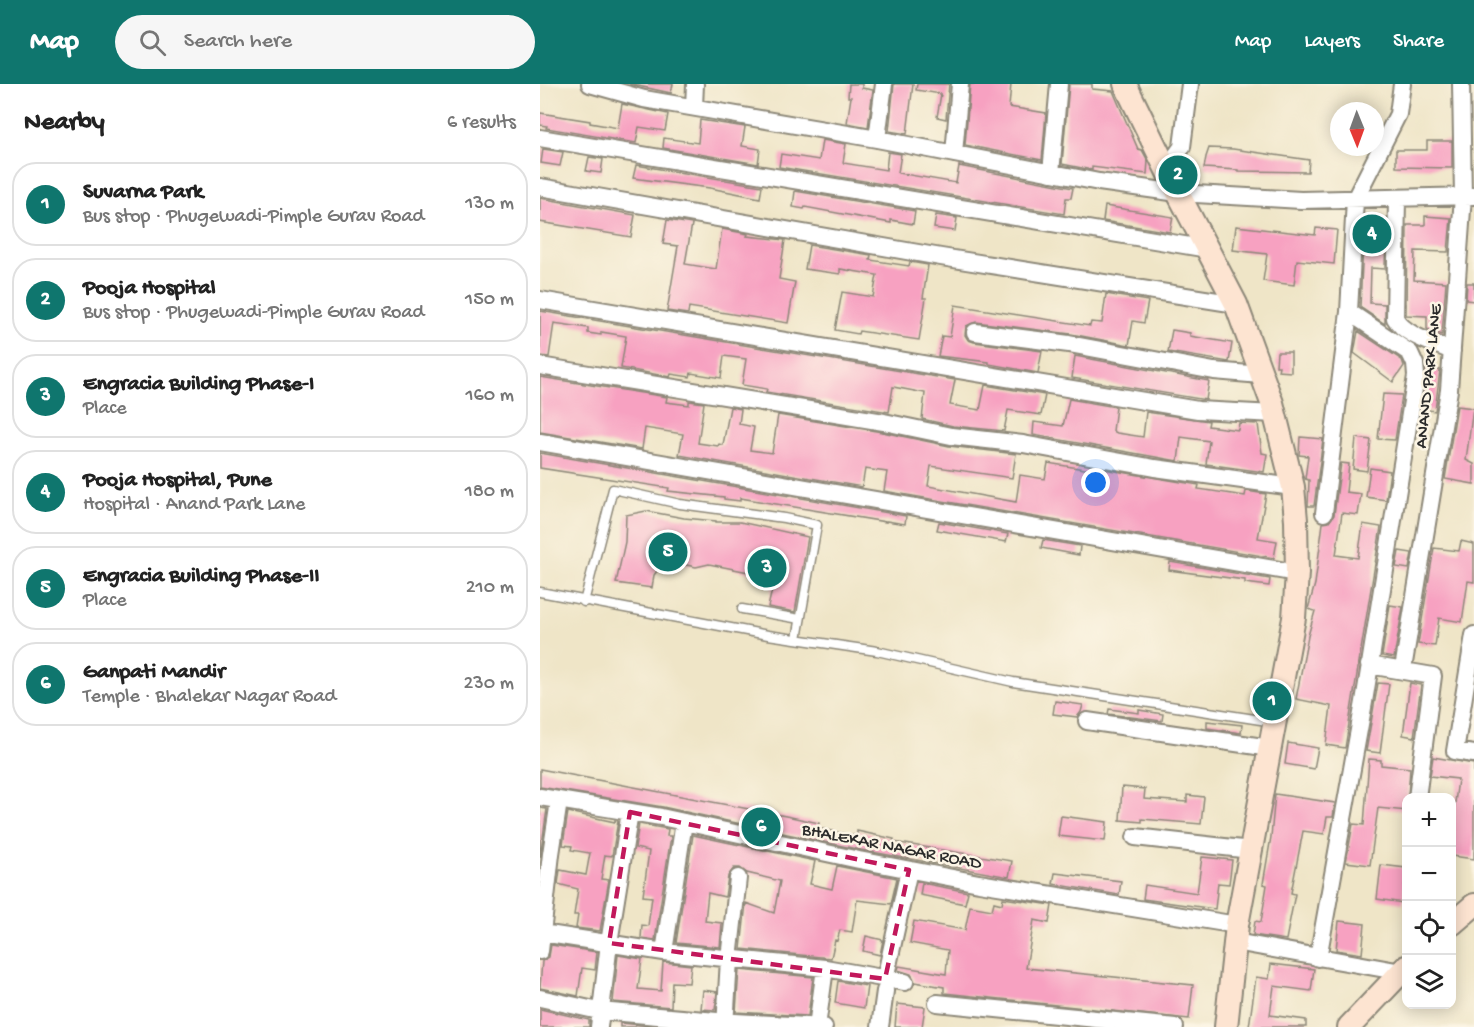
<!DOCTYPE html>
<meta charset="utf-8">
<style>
:root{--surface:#fff;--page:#f6f6f6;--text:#222;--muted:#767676;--line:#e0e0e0;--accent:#0f766e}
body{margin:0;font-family:"Gochi Hand",sans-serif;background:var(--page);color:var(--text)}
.controls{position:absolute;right:18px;bottom:18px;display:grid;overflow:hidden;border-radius:12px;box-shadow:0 3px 15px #0003}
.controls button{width:54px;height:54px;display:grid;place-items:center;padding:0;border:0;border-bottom:2px solid var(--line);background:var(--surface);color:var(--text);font:30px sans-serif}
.compass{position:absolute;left:790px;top:18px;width:54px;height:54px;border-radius:50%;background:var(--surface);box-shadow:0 3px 15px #0003;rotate:179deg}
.you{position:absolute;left:556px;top:399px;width:21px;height:21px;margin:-15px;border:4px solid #fff;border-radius:50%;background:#1a73e8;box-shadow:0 0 0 9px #1a73e833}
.badge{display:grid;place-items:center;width:39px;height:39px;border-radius:50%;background:var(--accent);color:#fff;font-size:20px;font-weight:700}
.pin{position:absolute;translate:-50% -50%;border:3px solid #fff;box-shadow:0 2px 6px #0006}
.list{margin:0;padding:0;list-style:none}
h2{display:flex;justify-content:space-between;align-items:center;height:78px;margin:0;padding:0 24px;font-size:26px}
h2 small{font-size:20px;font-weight:400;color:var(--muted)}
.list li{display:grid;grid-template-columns:39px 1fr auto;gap:18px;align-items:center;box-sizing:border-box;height:84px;margin:0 12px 12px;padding:0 12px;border:2px solid var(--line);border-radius:24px}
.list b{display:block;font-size:22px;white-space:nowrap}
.list p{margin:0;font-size:20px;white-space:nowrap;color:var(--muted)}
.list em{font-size:20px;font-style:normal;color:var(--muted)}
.icon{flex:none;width:33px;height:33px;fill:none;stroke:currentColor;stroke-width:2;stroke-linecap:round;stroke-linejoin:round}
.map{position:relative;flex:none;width:934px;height:943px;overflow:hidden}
header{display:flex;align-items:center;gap:36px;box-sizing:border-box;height:84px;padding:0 30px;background:var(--accent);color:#fff}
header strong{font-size:28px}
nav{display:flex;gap:33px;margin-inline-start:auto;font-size:21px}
.search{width:420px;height:54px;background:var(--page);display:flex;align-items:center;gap:15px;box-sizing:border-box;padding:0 21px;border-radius:33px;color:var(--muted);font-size:22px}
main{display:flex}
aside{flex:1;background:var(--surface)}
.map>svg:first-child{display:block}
.building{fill:#f7a1c1}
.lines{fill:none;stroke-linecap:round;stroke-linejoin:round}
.lane-casing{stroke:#8d8879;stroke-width:11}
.street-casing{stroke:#8d8879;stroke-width:20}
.secondary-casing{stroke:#8d8879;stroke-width:26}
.lane{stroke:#fff;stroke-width:8}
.street{stroke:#fff;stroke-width:16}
.secondary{stroke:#fde4d1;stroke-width:22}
.marked{fill:none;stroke:#c2185b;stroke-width:4.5;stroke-dasharray:12 8;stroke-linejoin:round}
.labels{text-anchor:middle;stroke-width:5;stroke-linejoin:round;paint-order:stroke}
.street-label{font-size:18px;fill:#2b2b2b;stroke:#fcf5e5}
</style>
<header>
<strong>Map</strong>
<div class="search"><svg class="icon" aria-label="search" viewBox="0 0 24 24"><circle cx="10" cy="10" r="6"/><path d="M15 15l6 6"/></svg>Search here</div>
<nav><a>Map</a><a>Layers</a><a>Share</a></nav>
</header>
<main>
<aside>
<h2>Nearby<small>6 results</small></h2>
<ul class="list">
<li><span class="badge">1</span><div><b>Suvarna Park</b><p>Bus stop · Phugewadi-Pimple Gurav Road</p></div><em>130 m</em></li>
<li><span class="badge">2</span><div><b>Pooja Hospital</b><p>Bus stop · Phugewadi-Pimple Gurav Road</p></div><em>150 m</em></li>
<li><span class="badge">3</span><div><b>Engracia Building Phase-I</b><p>Place</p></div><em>160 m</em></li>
<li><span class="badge">4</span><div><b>Pooja Hospital, Pune</b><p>Hospital · Anand Park Lane</p></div><em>180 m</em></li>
<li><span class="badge">5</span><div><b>Engracia Building Phase-II</b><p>Place</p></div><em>210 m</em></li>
<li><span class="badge">6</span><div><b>Ganpati Mandir</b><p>Temple · Bhalekar Nagar Road</p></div><em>230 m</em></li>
</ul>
</aside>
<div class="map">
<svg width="934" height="943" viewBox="0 0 934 943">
<rect width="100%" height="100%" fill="#fcf5e5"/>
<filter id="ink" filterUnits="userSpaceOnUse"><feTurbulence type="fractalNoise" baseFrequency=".0167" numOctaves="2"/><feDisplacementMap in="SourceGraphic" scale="12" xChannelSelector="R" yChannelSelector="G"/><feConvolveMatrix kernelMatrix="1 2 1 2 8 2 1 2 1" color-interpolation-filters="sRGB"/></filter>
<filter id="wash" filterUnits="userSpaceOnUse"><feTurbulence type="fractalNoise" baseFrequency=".008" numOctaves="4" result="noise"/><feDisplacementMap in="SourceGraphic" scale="24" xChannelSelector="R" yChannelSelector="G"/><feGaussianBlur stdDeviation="1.35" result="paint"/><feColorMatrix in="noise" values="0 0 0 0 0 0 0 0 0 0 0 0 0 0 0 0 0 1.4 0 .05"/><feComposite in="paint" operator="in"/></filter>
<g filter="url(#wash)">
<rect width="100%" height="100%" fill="#efe5c7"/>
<g id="blocks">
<path class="building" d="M89,0h44l-2,9z
M309,0h13v4l11,2 -5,37 -21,-4 4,-26h-3z
M354,0h19l-6,50 -18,-3z
M377,0h32l-3,35 -9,-2 4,-23 -25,-4z
M430,0h41l-2,23 37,6 -4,47 -77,-15z
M529,0h23v5l21,2 25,58 4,1 6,11 -1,13 -55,-7v3l-30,-6z
M82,20l46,10 -3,17 -26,-4 -3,16 -90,-15 1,-2 -7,-1v-12l50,8v2l28,5z
M160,36l45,7 -3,19 18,3 -2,15 -95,-16 1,-10 34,5z
M282,56l24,4 -3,19 43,7 2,-18 13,2 -3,19 58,10 3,-17 114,22 -2,10h-5l-2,16 -285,-47 2,-13 38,6z
M887,57h25v27l-56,-1v-17h31z
M669,64l24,1 76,11 -1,12 -70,-1v-1l-34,-2 2,-11z
M3,65l20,3 -3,14 -19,-3z
M49,73l14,2 -2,14 -15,-2z
M96,81l126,21 -2,12 -50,-10 -77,-10z
M255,107l120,20 -2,13 -22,-4v3l-86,-16 -1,2 -11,-2z
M0,114l95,17 -4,22 -91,-15z
M565,122l68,11 -3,15 -67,-11z
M396,131l21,3 -2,13 -21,-3z
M885,132l26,2 -3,34 -33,-1 -1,29 32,2 -4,53 -15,-6v-13l-21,-1 1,-90h18z
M127,136l25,4 -7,40 31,5 6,-40 26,5 -1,2 38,4 -6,39 16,3 -7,41 -99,-16 -1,7 -21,-3 11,-65 -15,-2z
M824,138h21l1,2 -1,45 -14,-1 -1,35 15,1v20l-25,-17z
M696,142l79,9 1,-7 21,2 -3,34 -37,-4 -3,25 -31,-4 4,-27 -34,-4z
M269,161l62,10 -1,5 39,6 1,-4 18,3 -5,33h3l-7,42 -60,-9 -1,3 -23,-4 7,-38 31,5 4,-22 -37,-6v5l-35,-5z
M927,199h7v18l-8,-1z
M566,210l42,7 -4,22 -11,-2 -4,24 -58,-11 -95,-12 -10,4 -1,9 3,5 6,2 68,9 -4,22 -49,-9v-2l-51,-6 4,-20 8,1 5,-32 135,21 1,-4 11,1z
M0,227l415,69 -5,25 30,5 5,-25 60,10 -4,20 -33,-5 -4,21 -51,-5 -31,-7 3,-26 -32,-6 -4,25 -123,-20 1,-3 -25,-4 4,-26 -22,-3 -3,22 -30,-5 -1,4 -19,-3 -1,3 -49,-9 5,-32 -25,-4v3l-13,-2v-5l-34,-5 -5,34 -9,-1z
M632,246l18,3v3l42,7 -3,19 -61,-10z
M818,247l44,29 2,6 -11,16 -39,-29z
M737,268h14v20l-13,-1 1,-5h-3z
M535,272l134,25 -3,19 -134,-22z
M886,284l14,2 -5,41 -14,-2z
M0,293l127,20 -1,5 23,3v-4l15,2 -6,40 20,3 1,-2 4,1 7,-38 11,2 -2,15 15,3 -4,23 22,3 6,-38 104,17 67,14 67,8 -4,24 -81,-12 -3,20 88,16 4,-27 25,4 3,-16 43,7v-3l108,18 -1,4 47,7 1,-5 20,3 -8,44 19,3 -3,17 -390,-67 3,-19 -22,-3 -3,18 -183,-32 4,-21 -38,-6 -3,21 -102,-17z
M843,310l19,1 -7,45 -17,-1z
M529,315l47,8 -3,24 4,2 26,4 3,-25 63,9 -1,5 30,4 1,-7 19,1 4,29 5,1 -3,18 -58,-8 3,-23 -28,-4 -3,24 -145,-26 1,-13 29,4z
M917,322l16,2 -7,52 8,4v20l-29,-5z
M760,353l23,2 -9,67h-6l1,-26 -4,-1 3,-23 -9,-1z
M816,354l15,2 -4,31 -14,-2z
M0,369l366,63 -1,8 -19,-3v1l-146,-24v3l-16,-2v-2l-56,-6 1,-3 -129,-20z
M801,379l8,1 -3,28 15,2 -3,21 -16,-2 -6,42 22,3 5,-34 18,3 -36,221 -19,-3 5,-39 -35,-7 12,-63 7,-25 -7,-2 7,-25 8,-61 6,-1 5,-7z
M830,384l20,3 -4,29 -20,-3z
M106,427l38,7 32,3v1h24l68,15 -13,75 -27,-5 4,-17 -4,-14 -59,-12 -13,3 -24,-5 -12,5 -6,8 -2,13 -36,-5 9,-41 1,-27z
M399,438l69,12 -2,8 -69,-12z
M503,456l37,6 -1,9 -38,-7z
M921,457l13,3v38l-6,-1 -6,41 -23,-4 -4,28 -17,-2 16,-96 25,3z
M859,467l13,2 -3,16 -13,-2z
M630,478l100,17 -1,7 -24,-3v-3l-76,-10z
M850,521l13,2 -9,51 -12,-2z
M838,599l11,1 -9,69 -14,-2z
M870,599l11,2 -7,52 -11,-2z
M515,617l28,4 -2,7 -4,5 -24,-3z
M569,625l30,4v-3l24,4 -1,7 -54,-7z
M667,637l35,4 -1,8 -34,-5z
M748,659l30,5 -4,21 -29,-5z
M893,673l41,7v95l-22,-3 2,-29h-2l6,-48 -28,-3z
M829,675l12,1v5l29,3 -3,43 -29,-3 -8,57 -24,-3 7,-38 11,1z
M0,685l251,48 28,6 -1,5 39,8v-5l37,8 -1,3 119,19 -3,16 -148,-27 -198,-43 -123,-20z
M582,703l23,2 -1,10 43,3v-7l17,2 -3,27 -59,-5v3l-22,-2z
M735,710l60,9 -2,14h-6l-3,17 -21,-3 -12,62 4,1 -9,46 -33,-5 2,-14 6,1 6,-37 -4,-1 8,-47z
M0,724l7,1 -7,49z
M28,728l47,10v-2l3,1 -6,35 -7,-1 -4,24 8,1 -9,51 -24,-3 2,-13h-4l4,-26 -20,-5 2,-14 26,5 4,-22 -19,-3 1,-4 -9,-1z
M521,732l46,6 -2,19 -47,-5z
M99,740l29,5 -1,7h4l-16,104 -14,-2 1,-13 6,1 4,-29 -9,-1 6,-45 -14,-3z
M153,751l122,26 -5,23 22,5 5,-23 60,12 -6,26 -34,-4 -5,32 -12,-2 -3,11 -2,-1 -4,18 -90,-9 5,-46 28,10 6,-32 -33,-8 -7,-5h-6l-6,8 -3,21 -17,-4 -3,28 17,2 -2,24 -44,-4z
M662,773l30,3 -3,24 -11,-1 -3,26 -72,-10 2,-14 52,8z
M841,781l25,3 -3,35 -26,-4z
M515,789l66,8 -2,14 -66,-11z
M382,799l46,9 -3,12 -45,-9z
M463,814l49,7 -3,18 -15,-3 -8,48 167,17 -4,34 -245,-26v-6l-29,-5 -4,-8 -13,-4 1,-4 47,8 2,-24 -38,-7 4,-22 51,9 5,-24 22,4 2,-8 8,2z
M799,837l26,3 -3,30 -26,-4z
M326,852l17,4 -3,15 -17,-4z
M11,861l46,7 -2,18 -13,-2 -4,28 -38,-8 2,-27 7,-4z
M78,871l24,4 -4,30 23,2 2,-29 28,3 -2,18 -17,-1 -1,25 -58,-5z
M731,880l43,5 -3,22 -37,-5 -4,29 36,5v7h-57l7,-50 13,2z
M199,886l74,7 -5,39 -72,-4z
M298,897l29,5 -3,22 -29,-5z
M163,906l14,2 -2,18 -14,-1z
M357,920l28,3 -3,20h-27z
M0,925l49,11v7h-49z
M80,939l43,4h-43z"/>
</g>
</g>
<g filter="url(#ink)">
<use href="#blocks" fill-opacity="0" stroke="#8d8879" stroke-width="1.5"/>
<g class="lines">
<g class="lane-casing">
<path id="lane" d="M0,508l228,43 109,16 136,31 261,40
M44,518l29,-113 67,15 104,14 33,7 -20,114
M202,525l58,10"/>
</g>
<g class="street-casing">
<path id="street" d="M50,0l54,15 233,40 222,43 79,11 123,7 173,-4
M154,23l1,-23
M0,54l668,111
M337,55l7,-55
M414,70l6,-70
M626,85l16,-22 8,-63
M511,89l8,-89
M0,103l401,70 295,47
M857,114l-2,120c10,18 39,25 57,33
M0,216l658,110 77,4
M435,248l94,12 145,27 47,4
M0,282l344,56 67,14 72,8 132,24 138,19
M0,358l757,131
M784,429l25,-201
M934,551l-19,116 19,3
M829,581l64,11 -16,122
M863,585l46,-279 14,-194 -2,-112
M547,637l183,27
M0,713l121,20 198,43 120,23 258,42
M595,753l116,13
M2,849l122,19 20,-130
M695,858l167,30
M0,867l11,-97 8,-53
M124,868l161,16 80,14
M778,874l46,-256 52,-326 -1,-12 -5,-11 -61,-41 6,-113 43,-85 4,-30
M345,895l24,-109
M0,914l59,13 118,10 107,6
M397,919l238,24
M59,943l10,-84 21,-131
M185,943l4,-68 9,-81
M277,943l8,-59
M340,943l5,-36"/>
</g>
<g class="secondary-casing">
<path id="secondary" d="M585,0l53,109 58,111 36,99 21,84 3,33 1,53 -3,45 -57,307 -11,102
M912,840l22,-19
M809,943l57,-60"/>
</g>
<use href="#lane" class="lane"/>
<use href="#street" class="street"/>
<use href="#secondary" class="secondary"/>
</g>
</g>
<path class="marked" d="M90,728l279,58 -24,109 -276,-36z"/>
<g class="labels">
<g class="street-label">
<text transform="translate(887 292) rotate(-84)" y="6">ANAND PARK LANE</text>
<text transform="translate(352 761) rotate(11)" y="6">BHALEKAR NAGAR ROAD</text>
</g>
</g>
</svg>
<div class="controls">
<button>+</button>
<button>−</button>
<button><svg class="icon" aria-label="locate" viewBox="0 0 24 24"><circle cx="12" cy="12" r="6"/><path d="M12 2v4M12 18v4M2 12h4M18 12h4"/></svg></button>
<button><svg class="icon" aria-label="layers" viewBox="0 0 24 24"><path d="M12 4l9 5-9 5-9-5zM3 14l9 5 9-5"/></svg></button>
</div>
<svg class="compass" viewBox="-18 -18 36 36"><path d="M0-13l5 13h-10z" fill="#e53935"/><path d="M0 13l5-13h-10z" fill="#767676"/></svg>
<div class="you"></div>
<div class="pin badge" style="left:732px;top:617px">1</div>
<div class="pin badge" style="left:638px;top:91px">2</div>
<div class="pin badge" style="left:227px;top:484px">3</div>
<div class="pin badge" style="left:832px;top:150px">4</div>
<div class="pin badge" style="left:128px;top:468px">5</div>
<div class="pin badge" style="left:221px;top:743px">6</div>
</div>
</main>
